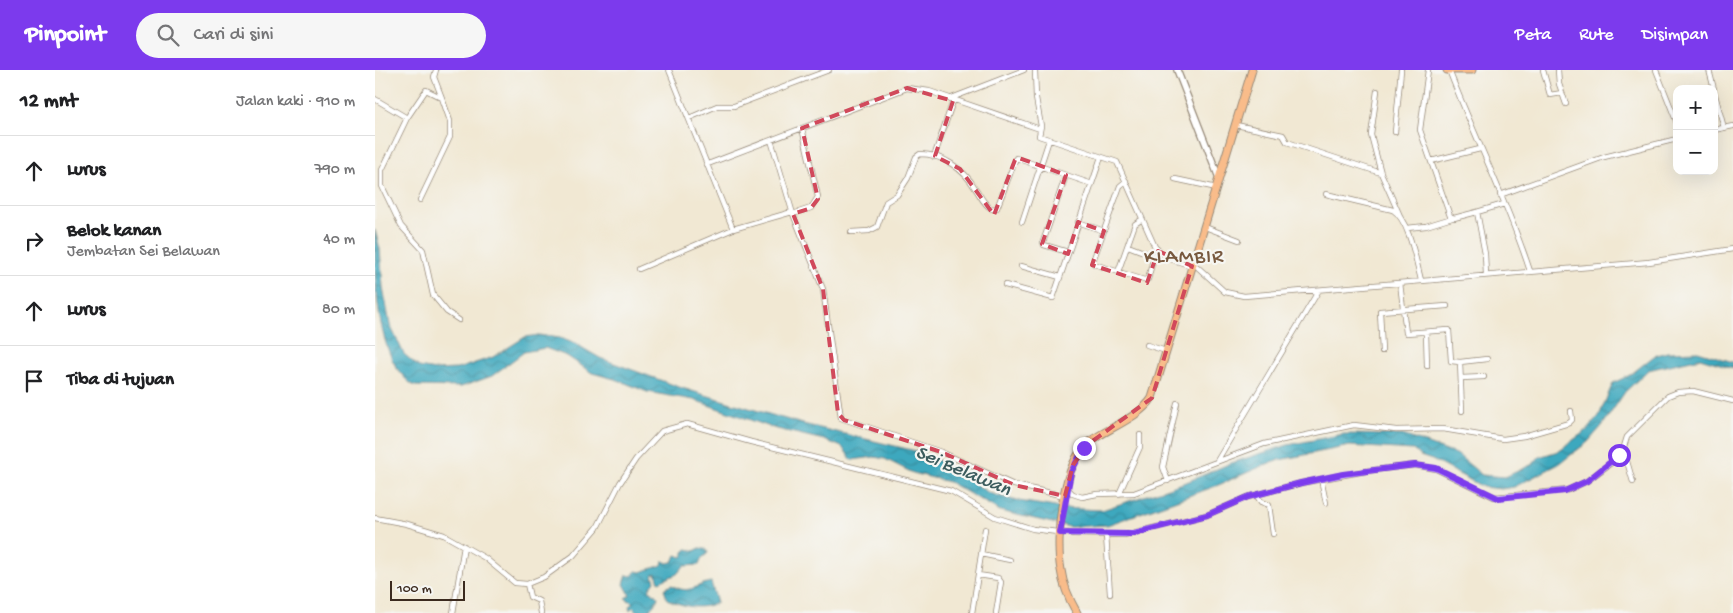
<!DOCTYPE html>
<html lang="id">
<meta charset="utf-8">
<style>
:root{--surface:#fff;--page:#f6f6f6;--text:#202124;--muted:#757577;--line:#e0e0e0;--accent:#7c3aed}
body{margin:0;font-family:"Gochi Hand",sans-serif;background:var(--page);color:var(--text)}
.controls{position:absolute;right:15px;top:15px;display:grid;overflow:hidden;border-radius:10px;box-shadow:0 5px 20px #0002}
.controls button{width:45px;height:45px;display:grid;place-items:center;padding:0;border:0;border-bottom:1px solid var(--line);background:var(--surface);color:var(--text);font:25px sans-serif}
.scale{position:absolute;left:15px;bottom:12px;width:75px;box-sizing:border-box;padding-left:5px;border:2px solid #3b2a1e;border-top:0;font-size:14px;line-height:18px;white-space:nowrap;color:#3b2a1e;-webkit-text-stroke:4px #f6f6f2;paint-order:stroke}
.stop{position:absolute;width:15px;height:15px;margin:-11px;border:4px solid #7c3aed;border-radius:50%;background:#fff}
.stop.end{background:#7c3aed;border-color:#fff;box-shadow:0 1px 5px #0008}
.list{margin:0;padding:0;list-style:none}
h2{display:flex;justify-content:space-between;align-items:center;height:65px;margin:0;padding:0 20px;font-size:21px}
h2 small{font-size:16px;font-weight:400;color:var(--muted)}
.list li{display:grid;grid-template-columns:32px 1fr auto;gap:15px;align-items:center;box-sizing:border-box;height:70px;padding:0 20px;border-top:1px solid var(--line)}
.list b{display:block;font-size:19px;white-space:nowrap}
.list p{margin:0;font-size:16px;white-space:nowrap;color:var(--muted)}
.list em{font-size:16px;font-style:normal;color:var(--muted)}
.icon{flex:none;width:28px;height:28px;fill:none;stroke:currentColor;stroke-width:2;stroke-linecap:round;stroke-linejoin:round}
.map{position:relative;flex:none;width:1358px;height:543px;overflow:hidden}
header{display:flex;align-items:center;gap:30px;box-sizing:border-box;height:70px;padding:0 25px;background:var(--accent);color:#fff}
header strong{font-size:24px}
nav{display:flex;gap:28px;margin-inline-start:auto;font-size:18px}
.search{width:350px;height:45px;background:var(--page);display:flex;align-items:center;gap:12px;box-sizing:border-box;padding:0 18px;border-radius:28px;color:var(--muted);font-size:19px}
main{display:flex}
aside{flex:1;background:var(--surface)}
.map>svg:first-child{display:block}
.water{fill:url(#water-waves);stroke:#3c696e}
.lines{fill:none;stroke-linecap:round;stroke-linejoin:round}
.minor-casing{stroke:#968978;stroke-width:6}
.tertiary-casing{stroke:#968978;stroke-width:8}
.primary-casing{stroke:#968978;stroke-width:9}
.minor{stroke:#fff;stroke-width:4.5}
.tertiary{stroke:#fff;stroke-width:5.5}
.primary{stroke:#f9bc8a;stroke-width:7}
.route{stroke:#7c3aed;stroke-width:6}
.marked{fill:none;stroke:#d1495b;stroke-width:4;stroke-dasharray:10 6;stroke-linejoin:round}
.labels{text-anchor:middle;stroke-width:4.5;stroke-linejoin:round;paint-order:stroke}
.water-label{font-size:20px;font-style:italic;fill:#3c5c5e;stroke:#f6f6f2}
.quarter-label{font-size:21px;letter-spacing:1px;fill:#78593f;stroke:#f6f6f2}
</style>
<header>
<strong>Pinpoint</strong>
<div class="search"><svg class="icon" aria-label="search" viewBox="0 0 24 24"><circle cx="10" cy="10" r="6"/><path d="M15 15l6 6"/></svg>Cari di sini</div>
<nav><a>Peta</a><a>Rute</a><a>Disimpan</a></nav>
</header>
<main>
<aside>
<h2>12 mnt<small>Jalan kaki · 910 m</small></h2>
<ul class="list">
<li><svg class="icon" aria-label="ahead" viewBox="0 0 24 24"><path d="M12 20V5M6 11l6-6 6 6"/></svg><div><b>Lurus</b></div><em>790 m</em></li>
<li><svg class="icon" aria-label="right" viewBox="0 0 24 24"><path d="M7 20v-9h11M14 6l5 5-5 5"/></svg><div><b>Belok kanan</b><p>Jembatan Sei Belawan</p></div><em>40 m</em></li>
<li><svg class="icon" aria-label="ahead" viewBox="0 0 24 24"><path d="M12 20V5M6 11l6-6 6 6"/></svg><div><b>Lurus</b></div><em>80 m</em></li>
<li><svg class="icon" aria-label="arrive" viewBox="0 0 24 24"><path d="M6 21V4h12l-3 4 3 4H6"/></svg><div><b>Tiba di tujuan</b></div></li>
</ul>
</aside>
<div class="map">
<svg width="1358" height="543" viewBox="0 0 1358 543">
<defs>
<pattern id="water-waves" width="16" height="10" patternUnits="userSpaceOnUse" patternTransform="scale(1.25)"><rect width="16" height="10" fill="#3ea8be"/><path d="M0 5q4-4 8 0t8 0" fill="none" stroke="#35899a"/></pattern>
</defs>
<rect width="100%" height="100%" fill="#f6f6f2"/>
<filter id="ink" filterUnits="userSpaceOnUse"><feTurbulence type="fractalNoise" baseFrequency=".02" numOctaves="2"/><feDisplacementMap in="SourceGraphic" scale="10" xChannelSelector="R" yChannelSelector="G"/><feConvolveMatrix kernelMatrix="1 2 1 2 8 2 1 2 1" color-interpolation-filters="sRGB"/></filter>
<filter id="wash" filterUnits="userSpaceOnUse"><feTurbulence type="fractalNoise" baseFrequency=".0096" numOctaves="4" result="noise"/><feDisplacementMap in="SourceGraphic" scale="20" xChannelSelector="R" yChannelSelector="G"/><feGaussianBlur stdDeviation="1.12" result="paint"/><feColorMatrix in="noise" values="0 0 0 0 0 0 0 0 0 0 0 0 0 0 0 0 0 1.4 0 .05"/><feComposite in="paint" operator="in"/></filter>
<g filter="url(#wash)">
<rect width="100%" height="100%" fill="#f1e8d3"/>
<path class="water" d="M0,160l5,19 3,38 7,38 14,29 15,13 16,3 22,-1 36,-12 32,-20 14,-2 21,3 16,6 24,14 82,30 117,35 121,29 22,10 47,31 24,7 48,8 41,2 87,-29 42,-18 57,-18 56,-11 59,1 55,20 24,20 23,2 28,-13 6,-7 19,-6 29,-21 12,-14 14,-33 17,-8 24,-19 13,-4 31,-1 35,11v6l-33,-10 -52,12 -23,22 -23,34 -14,16 -29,22 -45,23 -13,2 -18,-2 -51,-27 -12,-4 -7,-6 -63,-4 -76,15 -58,25 -109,39 -37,2 -70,-16 -51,-29 -36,-9 -28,-14 -11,-2 -22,3 -10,-13 -18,-7 -51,-12 -79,-28 -47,-8 -29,-12 -26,-7 -25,-17 -22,-8 -21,4 -32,24 -31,11 -46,-1c-8,-4 -14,-12 -19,-19 -21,-38 -21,-90 -21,-137z
M325,478l6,1 2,4 -6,5 -3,7 -15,1 -7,8 -18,8 -3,-9 -3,1 2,7 -6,8 9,8c-2,9 -11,16 -20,16l-5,-6 -3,3 -1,-4 4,-3 -8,-5 5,-3 -6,-11 3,-9 5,1 4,-5 5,1 21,-7 1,-5 4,3 6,-1 3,-7 5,2 3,-1v-4l3,-3 7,2z
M336,512l6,21c-19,7 -32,4 -50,-4l-3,-10 8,-4c16,11 25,-1 39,-3z"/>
</g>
<g filter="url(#ink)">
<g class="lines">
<g class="minor-casing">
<path id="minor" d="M61,0l-2,7 8,21
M294,0l64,159
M660,0l1,28 5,28 -2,10 78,26 38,85 12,11 25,8
M1053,0l-8,60 30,86 4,2 23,-6 8,42 1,21
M1074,0c26,68 59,133 81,201
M1168,0l7,25 12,-2
M1183,0l1,14 7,20
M1281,0l21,53
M1334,0l5,19
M1002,21l-6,44 10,38
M1339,21l10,37
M0,29l32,19 -25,52v16l19,40 22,24 10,45 14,17 12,8
M574,29l75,-29
M32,48l19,-28 16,8 8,23v16l-30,63
M314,48l28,-12h17l95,-36
M861,55l47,10 4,7 94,31 19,43
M1339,60l19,-4
M1020,62l6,-62
M396,70l22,74 30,75 18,129 100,34 73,33 51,11
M559,87l19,-56
M1056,91l49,-12
M333,94l199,-76 22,3 111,38
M691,105l-23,67 1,3 24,7
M800,109l42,9
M751,111l-6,5 -26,72v6l50,16 4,-1 6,-23 4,-5
M951,124l67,16c16,10 23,51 28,70
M1125,125l104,-38 73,-18
M1102,142l27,-8
M418,144l18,-6 7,-11 -16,-69
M647,152l27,-82
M703,152l26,9
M830,157l34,13
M1032,158l19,-2 26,-8
M476,162l18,-1 8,-4 9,-25 11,-7 11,-17 8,-21 4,-3c22,0 44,15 55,34 6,8 8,16 17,21l5,-1 19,-50 76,26
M753,176l26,10
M818,193l32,29 19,4 405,-34 84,-13
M646,196l39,11
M264,199l94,-40 59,-17
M743,202l17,-48 6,-4
M1025,213l6,50 43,-3 2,31 9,1 2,49
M630,215l48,13 48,-141
M1051,262l1,34
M772,275l19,6
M1007,281l-2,-40 67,-5
M1085,292l27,-3
M1086,308l23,-1
M1241,389l10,-1 7,24
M842,391l102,-171
M946,409l5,24
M793,411l-5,-14 14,-64
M692,418l6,6 9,3 15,-3 37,-1 130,-49 90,-19 42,5 47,-1 60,10 21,-3 45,-13 3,-3 -1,-9
M744,424l21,-47v-12
M881,425l5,7 8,3 4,29
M0,448l32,6 37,11 41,23 30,25 12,1 17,-7 29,-21 24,-28 23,-45 16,-24 26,-28 25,-7 64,18 200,49 44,26 38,12 41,5 50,1 83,-20 41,-18 53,-14 65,-12 49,-6 21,4 58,28 74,-7 19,-9 28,-21 8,-10 4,-13 41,-41 10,-4 15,-1 40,10
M731,465l4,59
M606,484l29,6
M603,505l20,3 3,4 -5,31
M152,514l3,13 9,4 2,12
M78,543l11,-67
M597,543l13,-84"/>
</g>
<g class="tertiary-casing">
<path id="tertiary" d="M802,0l42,108"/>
</g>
<g class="primary-casing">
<path id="primary" d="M1072,0h25
M702,543c-8,-14 -14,-27 -16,-43 -6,-31 1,-107 28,-128 18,-13 52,-26 63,-44l100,-328"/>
</g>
<use href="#minor" class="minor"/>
<use href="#tertiary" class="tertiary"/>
<use href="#primary" class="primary"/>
</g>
</g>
<g class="lines" filter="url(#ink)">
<path class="route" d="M709,378l-13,24 -11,61 71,1 76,-19 41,-18 53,-14 42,-9 72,-9 21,3 62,30 67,-7 22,-10 32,-26"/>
</g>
<path class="marked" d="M532,18l46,13 -18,55 25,13 34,46 21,-55 4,-2 47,17 -24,69 26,10 10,-32 26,9 -12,34 55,18 11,-32 34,15 -40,132 -65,47 -14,20 -8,31 -51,-11 -73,-33 -97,-32 -6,-7 -15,-124 -30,-75 18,-6 7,-9 -16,-71z"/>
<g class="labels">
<g class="water-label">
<text transform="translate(589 399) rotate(23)" y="7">Sei Belawan</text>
</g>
<g class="quarter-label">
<text x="809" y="192">KLAMBIR</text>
</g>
</g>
</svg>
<div class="controls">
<button>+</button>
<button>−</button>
</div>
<div class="scale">100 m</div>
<div class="stop" style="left:1244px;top:385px"></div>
<div class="stop end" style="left:709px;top:378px"></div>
</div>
</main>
